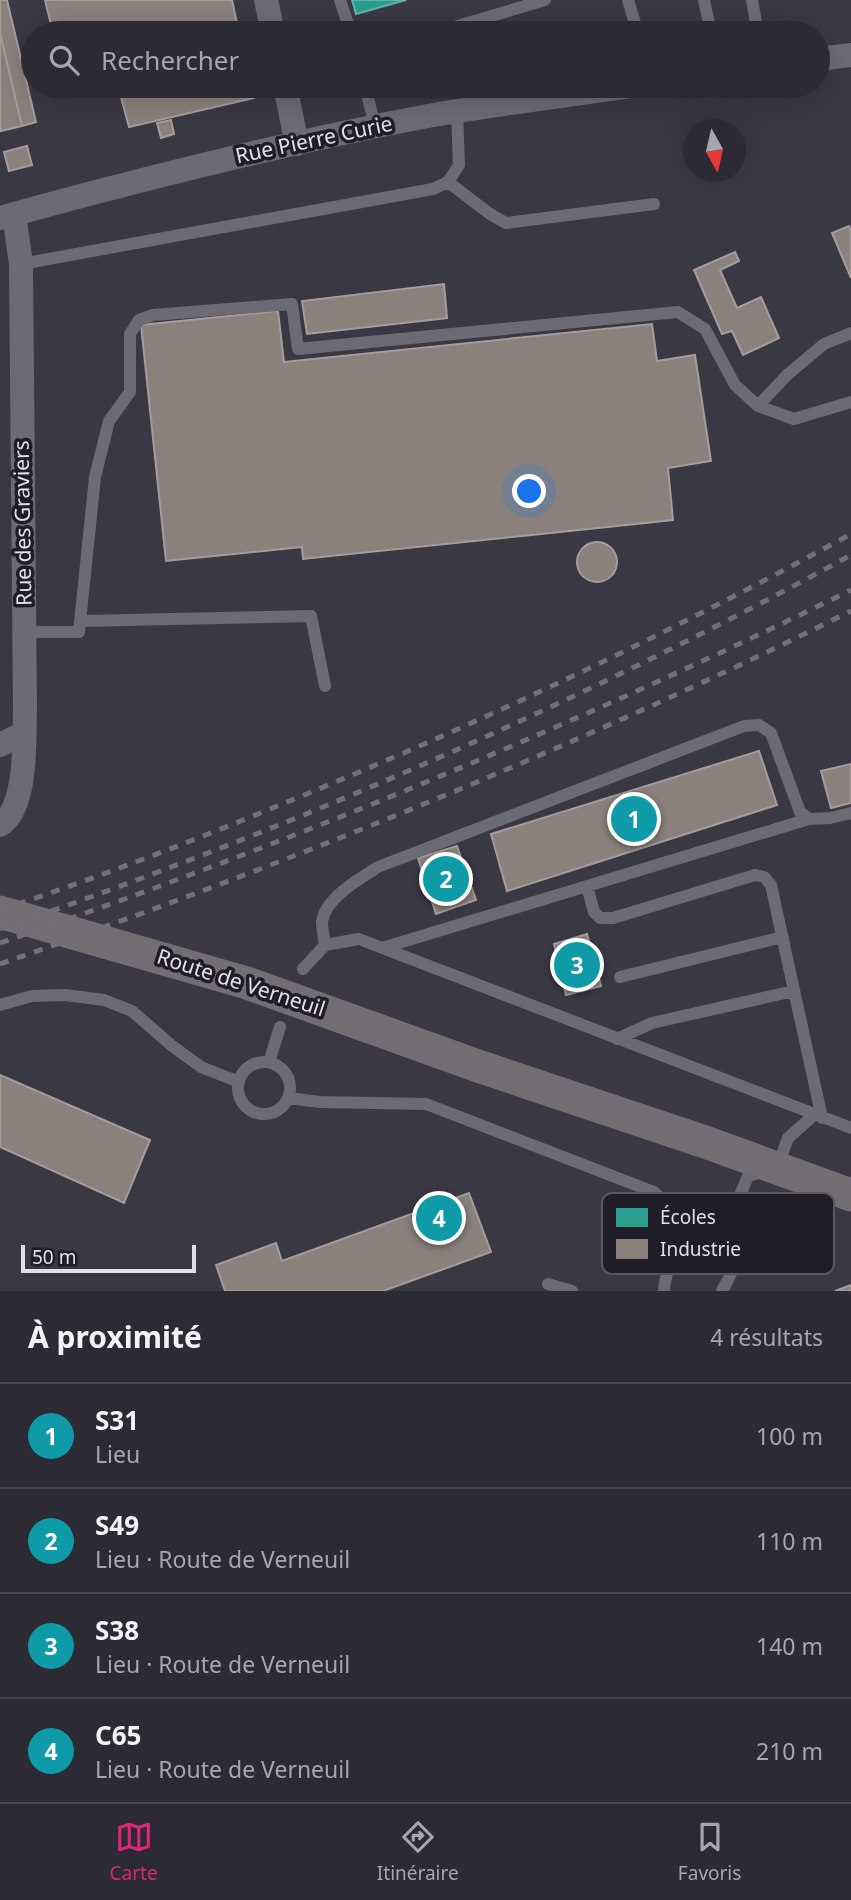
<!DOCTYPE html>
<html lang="fr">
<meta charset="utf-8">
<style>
:root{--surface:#2c2a32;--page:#38363e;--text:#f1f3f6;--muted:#a6a7ac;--line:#48464d;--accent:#db2777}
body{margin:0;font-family:"Noto Sans",sans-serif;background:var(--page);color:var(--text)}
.compass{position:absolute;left:683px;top:119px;width:63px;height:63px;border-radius:50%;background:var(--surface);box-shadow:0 7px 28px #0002;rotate:172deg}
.scale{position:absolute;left:21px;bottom:18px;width:175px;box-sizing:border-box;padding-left:7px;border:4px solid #e1dfea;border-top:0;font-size:19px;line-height:24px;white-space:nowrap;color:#e1dfea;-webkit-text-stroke:5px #1f1d25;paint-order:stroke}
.you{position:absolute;left:530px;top:492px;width:24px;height:24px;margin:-18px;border:5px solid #fff;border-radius:50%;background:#1a73e8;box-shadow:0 0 0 10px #1a73e833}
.badge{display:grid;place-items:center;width:46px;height:46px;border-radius:50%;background:var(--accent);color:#fff;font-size:23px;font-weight:700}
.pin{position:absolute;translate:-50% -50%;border:4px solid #fff;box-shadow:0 2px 7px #0006}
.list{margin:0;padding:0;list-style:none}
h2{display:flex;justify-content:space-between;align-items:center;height:91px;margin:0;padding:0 28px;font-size:30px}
h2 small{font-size:23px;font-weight:400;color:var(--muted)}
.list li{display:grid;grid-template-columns:46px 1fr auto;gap:21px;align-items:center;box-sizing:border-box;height:105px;padding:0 28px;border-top:2px solid var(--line)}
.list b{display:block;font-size:26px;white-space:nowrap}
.list p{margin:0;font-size:23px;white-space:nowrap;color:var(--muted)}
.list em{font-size:23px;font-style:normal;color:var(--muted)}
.icon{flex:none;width:38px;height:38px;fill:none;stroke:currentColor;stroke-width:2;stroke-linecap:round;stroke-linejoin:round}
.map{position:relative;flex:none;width:851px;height:1291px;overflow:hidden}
.search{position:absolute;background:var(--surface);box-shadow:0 7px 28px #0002;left:21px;right:21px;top:21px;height:77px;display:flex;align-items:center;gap:18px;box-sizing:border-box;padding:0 24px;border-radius:38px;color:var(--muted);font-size:26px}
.sheet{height:511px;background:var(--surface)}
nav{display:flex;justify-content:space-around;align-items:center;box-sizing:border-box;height:98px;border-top:2px solid var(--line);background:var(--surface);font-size:19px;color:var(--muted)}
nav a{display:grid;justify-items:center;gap:4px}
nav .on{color:var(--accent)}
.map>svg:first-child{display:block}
.schools{fill:#2a9d8f;stroke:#61b1aa;stroke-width:2}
.industry{fill:#8a817c;stroke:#a49d9d;stroke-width:2}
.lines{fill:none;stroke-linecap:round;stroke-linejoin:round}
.lane{stroke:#6c6a72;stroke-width:12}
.street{stroke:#6c6a72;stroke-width:24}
.secondary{stroke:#726e73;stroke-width:33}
.rail{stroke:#717077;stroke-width:5;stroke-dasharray:9 9;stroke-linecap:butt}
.labels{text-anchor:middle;stroke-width:7;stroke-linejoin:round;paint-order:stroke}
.street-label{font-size:21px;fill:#e1dfea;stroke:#1f1d25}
.key{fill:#1f1d25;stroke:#595760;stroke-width:2}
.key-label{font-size:19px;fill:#e1dfea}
</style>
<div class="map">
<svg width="851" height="1291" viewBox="0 0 851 1291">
<rect width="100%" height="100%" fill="#3a3842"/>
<path class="schools" d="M352,0h54l-50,14z"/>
<path class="industry" d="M0,0h7l29,122 -14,4 -22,-93z
M45,0h187l7,33h-134l-2,-10 -50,10z
M0,33l22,93 -21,5 -1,-6z
M118,86h134l2,12 -125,29z
M171,120l3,14 -13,4 -4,-15z
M27,146l5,19 -23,6 -5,-19z
M849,226l2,5v47l-19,-45z
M735,252l4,9 -19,9 17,38 24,-11 18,41 -36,17 -11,-24 -10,3 -28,-64z
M444,284l3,34 -140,16 -5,-33z
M278,311l6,51 368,-38 5,37 38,-6 16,106 -43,7 5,52 -370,39 -1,-12 -136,14 -25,-236z
M577 562a20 20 0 1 1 40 0a20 20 0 1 1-40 0Z
M759,751l18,54 -270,86 -16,-57z
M851,764v39l-20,5 -10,-37z
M457,846l19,54 -40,14 -18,-56z
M587,934l14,52 -35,9 -12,-51z
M0,1075l150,65 -26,63 -124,-56z
M469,1193l22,59 -108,39h-158l-9,-26 60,-22 6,18z
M851,1285v6h-16z"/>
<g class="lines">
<path class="lane" d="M340,0l11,33
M628,0l10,33
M704,0l7,33
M752,0l4,23
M434,33l111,-33
M365,86l10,40
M448,182l42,32 16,9 148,-19
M21,264l412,-75 15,-7 11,-17 -2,-53
M758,406l29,-31 37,-31 27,-11
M80,621l231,-5 14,70
M24,632h55l16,-155 14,-56 21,-29v-58l9,-14 14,-5 139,-11 6,45 380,-37 27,17 30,56 23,21 36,13 57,-17
M587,886l7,26 6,6h13l142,-43 9,2 7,8 51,233
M325,945c-1,-7 -3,-16 -3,-23 3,-24 37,-43 56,-55l366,-141 15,-1 12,8 29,79 9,7 21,-1 21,-5
M382,948l427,-129
M303,969l22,-24 34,-6 492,189
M620,977l163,-40
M0,1005l32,-9 33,-1 39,5 28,11 39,34 30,22 38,15
M617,1039l35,-16 142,-32
M238 1088a26 26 0 1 1 52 0a26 26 0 1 1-52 0Z
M269,1062l11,-35
M288,1098l32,4 106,2 228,88 41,40
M719,1234l17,-29 12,-29 29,-8 11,-30 26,-23
M548,1284l24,7
M664,1291c1,-24 14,-42 31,-59 24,-2 42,10 37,38 -1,6 -7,15 -10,21"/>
<path class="street" d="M266,0l7,33
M818,59l33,-4
M285,86l12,58
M0,218c141,-39 284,-75 428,-102 67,-12 136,-20 204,-30
M0,745l24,-12
M0,825c28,-18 24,-87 25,-117l-4,-444 -7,-50"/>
<path class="secondary" d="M0,912l247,71 231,83 227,76 146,53"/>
<path class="rail" d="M0,910c97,-32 193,-69 287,-108 194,-79 381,-168 564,-268
M0,929c296,-102 576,-224 851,-374
M0,943c291,-100 575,-217 851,-353
M0,964c290,-101 576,-216 851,-353"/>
</g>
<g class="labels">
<g class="street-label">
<text transform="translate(314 140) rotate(-12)" y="7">Rue Pierre Curie</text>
<text transform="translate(23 523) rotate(-91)" y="7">Rue des Graviers</text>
<text transform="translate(241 983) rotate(18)" y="7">Route de Verneuil</text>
</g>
</g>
<rect x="602" y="1193" width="232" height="81" rx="10" class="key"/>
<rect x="616" y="1208" width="32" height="19" fill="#2a9d8f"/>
<rect x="616" y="1239" width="32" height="20" fill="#8a817c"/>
<g class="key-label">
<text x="660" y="1224">Écoles</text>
<text x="660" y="1256">Industrie</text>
</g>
</svg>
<svg class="compass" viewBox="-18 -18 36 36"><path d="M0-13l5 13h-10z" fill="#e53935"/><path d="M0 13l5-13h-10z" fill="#a6a7ac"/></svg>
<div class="scale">50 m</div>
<div class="you"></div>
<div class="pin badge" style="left:634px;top:819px;background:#0f9aa8">1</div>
<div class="pin badge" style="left:446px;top:879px;background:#0f9aa8">2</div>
<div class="pin badge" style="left:577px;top:965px;background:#0f9aa8">3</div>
<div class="pin badge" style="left:439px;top:1218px;background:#0f9aa8">4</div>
<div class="search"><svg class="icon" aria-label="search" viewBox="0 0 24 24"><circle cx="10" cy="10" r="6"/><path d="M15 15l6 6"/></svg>Rechercher</div>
</div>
<section class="sheet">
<h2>À proximité<small>4 résultats</small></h2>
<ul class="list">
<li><span class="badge" style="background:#0f9aa8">1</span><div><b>S31</b><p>Lieu</p></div><em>100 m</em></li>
<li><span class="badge" style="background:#0f9aa8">2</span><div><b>S49</b><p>Lieu · Route de Verneuil</p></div><em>110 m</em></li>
<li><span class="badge" style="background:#0f9aa8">3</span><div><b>S38</b><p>Lieu · Route de Verneuil</p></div><em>140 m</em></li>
<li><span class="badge" style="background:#0f9aa8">4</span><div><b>C65</b><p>Lieu · Route de Verneuil</p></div><em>210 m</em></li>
</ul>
</section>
<nav>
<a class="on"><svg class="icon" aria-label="map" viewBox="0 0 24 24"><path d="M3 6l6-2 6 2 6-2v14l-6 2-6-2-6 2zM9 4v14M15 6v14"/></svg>Carte</a>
<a><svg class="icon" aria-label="directions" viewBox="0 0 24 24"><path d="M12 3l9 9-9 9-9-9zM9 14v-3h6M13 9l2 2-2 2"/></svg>Itinéraire</a>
<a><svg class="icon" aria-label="saved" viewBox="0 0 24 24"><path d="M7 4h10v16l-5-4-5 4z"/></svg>Favoris</a>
</nav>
